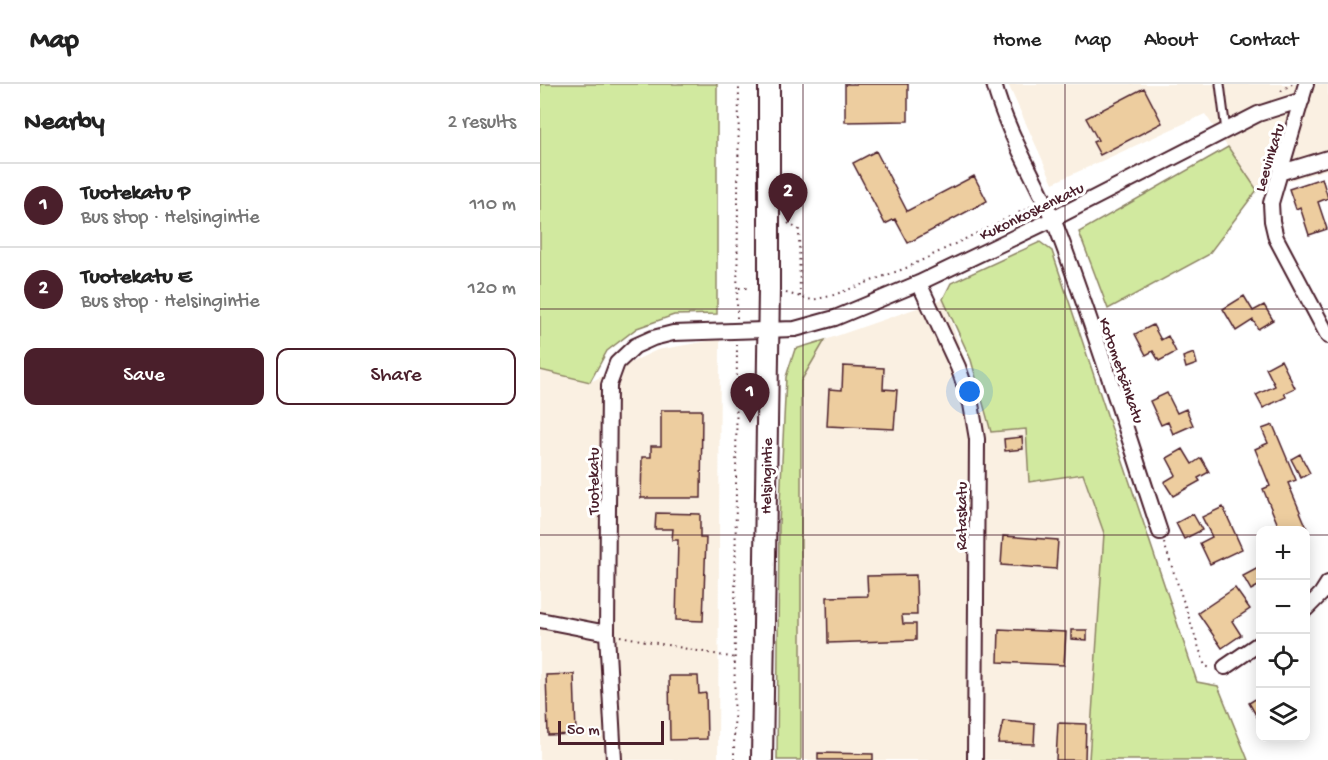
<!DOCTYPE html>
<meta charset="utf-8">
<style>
:root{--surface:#fff;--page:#f2f2f2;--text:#222;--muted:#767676;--line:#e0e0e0;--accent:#4a1f2b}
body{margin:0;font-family:"Gochi Hand",sans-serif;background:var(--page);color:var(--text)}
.controls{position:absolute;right:18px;bottom:18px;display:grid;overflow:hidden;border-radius:12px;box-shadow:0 3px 15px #0003}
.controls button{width:54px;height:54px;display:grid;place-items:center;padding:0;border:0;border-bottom:2px solid var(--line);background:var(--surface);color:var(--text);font:30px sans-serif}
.scale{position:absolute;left:18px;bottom:15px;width:106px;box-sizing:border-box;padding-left:6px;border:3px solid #4a1f2b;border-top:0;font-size:16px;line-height:21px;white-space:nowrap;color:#4a1f2b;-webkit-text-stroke:4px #fff;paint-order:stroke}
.you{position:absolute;left:430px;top:308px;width:21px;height:21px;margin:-15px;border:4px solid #fff;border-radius:50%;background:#1a73e8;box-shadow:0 0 0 9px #1a73e833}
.badge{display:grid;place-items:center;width:39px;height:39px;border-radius:50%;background:var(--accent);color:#fff;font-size:20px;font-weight:700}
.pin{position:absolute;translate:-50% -50px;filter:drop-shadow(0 2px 3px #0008)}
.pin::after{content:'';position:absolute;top:32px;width:21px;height:18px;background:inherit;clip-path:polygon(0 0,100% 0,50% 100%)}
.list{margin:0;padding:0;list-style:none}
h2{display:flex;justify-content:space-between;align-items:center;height:78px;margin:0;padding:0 24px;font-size:26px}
h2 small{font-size:20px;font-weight:400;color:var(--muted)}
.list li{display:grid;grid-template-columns:39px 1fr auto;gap:18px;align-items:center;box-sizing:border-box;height:84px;padding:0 24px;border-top:2px solid var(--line)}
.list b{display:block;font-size:22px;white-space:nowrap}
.list p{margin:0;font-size:20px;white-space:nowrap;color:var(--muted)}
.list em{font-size:20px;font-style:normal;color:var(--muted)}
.actions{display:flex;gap:12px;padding:18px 24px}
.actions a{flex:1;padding:14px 0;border:2px solid var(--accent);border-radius:12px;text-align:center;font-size:21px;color:var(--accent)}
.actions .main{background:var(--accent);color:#fff}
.icon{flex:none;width:33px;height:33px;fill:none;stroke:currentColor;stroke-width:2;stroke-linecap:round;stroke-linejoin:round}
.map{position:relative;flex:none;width:788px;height:676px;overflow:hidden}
header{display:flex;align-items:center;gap:36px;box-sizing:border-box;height:84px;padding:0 30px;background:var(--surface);border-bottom:2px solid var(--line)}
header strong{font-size:28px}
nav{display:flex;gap:33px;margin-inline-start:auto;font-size:21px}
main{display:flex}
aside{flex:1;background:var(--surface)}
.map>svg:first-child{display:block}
.built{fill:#faf0e2}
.green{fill:#d1e99f;stroke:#8e8465;stroke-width:1.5}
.building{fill:#edcd9f;stroke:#4a1f2b;stroke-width:1.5}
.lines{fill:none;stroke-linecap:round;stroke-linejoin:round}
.service-casing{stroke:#4a1f2b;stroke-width:11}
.minor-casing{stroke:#4a1f2b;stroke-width:18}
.secondary-casing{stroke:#4a1f2b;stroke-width:24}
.path{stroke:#4a1f2b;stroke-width:2;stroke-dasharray:1.5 4.5;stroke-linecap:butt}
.service{stroke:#fff;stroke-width:7}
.minor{stroke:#fff;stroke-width:14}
.secondary{stroke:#fff;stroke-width:20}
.grid{fill:none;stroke:#4a1f2b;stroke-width:1.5;stroke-opacity:0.55}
.labels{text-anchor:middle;stroke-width:6;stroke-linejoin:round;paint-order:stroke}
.street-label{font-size:16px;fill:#4a1f2b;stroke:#fff}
</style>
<header>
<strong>Map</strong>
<nav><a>Home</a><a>Map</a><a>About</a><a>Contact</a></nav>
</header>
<main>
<aside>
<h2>Nearby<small>2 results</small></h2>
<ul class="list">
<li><span class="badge">1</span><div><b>Tuotekatu P</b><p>Bus stop · Helsingintie</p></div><em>110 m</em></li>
<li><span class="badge">2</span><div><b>Tuotekatu E</b><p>Bus stop · Helsingintie</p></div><em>120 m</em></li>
</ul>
<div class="actions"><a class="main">Save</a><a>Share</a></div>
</aside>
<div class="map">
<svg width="788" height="676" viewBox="0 0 788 676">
<rect width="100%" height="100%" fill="#fff"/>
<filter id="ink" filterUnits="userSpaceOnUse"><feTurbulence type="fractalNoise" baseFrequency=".0167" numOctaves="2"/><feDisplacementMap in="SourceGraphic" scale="12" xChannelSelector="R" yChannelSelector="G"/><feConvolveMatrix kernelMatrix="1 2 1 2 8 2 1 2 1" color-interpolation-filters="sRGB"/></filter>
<g filter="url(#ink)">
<path class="built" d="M468,0h320v85l-71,21 -52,-76 -152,69z
M403,215l48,133 35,-3 56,45 22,59 -15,227h-288v-379l24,-41z
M180,255l-2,421h-178v-390l50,12 67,-32z"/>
<path class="green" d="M0,0h177v230l-43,1 -37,13 -30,23 -17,31 -50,-12z
M688,63l29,43 -49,65 -100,54 -29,-77z
M500,158l12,9 145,431 21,4 30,74h-159l15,-227 -21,-59 -54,8 -3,-53 -35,3 -20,-72 -28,-61 8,-16z
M285,256l-24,41v379h-24l2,-236 7,-147 9,-28z"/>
<path class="building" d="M305,0h63v37l-63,1z
M604,4l18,35 -62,32 -7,-13 5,-2 -12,-22z
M336,67l31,60 67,-35 13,25 -79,42 -13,-24 -10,5 -32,-61z
M782,94l6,20 -10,4 9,27 -18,6 -9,-28 -4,2 -7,-20z
M704,212l9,15 11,-6 9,15 -15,9 -5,-9 -17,11 -13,-22z
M613,241l8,15 7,-4 8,16 -17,9 -6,-10 -7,4 -11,-21z
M654,269l3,11 -11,4 -3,-11z
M741,276l14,28 -11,5 2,4 -23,11 -7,-13 19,-9 -9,-18z
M303,282l41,2 -1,21 14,1 -3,39 -67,-3 2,-37 13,1z
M627,309l10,20 9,-4 7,16 -20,9 -5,-12 -7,3 -11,-24z
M121,326h41l-1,88h-60l1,-41h9v-11h10z
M733,341l23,55 -8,3 19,45 -6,2h-21l-17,-41 7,-3 -15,-37 13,-6 -6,-14z
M482,353l1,12 -18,2 -1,-12z
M643,365l9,15 9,-6 8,14 -11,6 2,3 -27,15 -9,-14 12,-7 -9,-17z
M760,370l10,19 -9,5 -10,-19z
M683,423l19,42 -32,15 -10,-21 12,-6 -10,-20z
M116,429l44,1v24h6l-3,83 -27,-1 2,-80h-6l1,-11h-18z
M653,430l9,16 -18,9 -8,-16z
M463,452l55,4 -2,29 -55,-4z
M720,483v18l-9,5 -8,-14z
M376,491l1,40h-15l1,9h13v16l-88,3 -1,-46 41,-1 -1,-20z
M695,504l15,21 -18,12 9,14 -19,13 -24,-35z
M459,545l67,3 -2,33 -66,-3z
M531,546h16v10l-16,-1z
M34,590l2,60 -28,1 -2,-60z
M129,592h29l1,18 7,-1 1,46 -37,1z
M720,612v26l-11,-19z
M463,637l32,3 -1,20 -36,-1z
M518,639l28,1 -1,36h-29z
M278,669l55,1v6h-55z"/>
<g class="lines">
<g class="service-casing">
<path id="service" d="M680,0l6,47"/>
</g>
<g class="minor-casing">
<path id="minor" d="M454,0c14,53 45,99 65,150 37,98 68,199 101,298
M766,0l-35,119 1,18 4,17 52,98
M742,88l46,-14
M379,199l39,84 13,37 6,35 -2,321
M766,525l15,-15 7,-11
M0,536l67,13
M685,583l35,-24
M74,676l-7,-127 2,-248 8,-22 18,-17 18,-8 20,-5 122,-4 40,-11 84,-35 134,-64 205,-105 44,-14"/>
</g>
<g class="secondary-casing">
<path id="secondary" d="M222,676l7,-471v-205"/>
</g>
<path class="path" d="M741,7l11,-7
M248,139l11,7 1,67
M199,204h12
M246,209l26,7 19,-4 75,-28 126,-62
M197,234l2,-234
M196,299l13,3v4
M624,459l41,123 6,2
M80,552l115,22
M194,676l3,-415"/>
<use href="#service" class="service"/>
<use href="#minor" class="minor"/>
<use href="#secondary" class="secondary"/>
</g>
</g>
<path class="grid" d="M263,0v676M525,0v676M0,225h788M0,451h720M766,451h22"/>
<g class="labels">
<g class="street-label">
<text transform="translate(728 73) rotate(-73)" y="6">Leevinkatu</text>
<text transform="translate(491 126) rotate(-26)" y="6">Kukonkoskenkatu</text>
<text transform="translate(583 286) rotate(71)" y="6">Kotometsänkatu</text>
<text transform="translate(225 392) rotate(-89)" y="6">Helsingintie</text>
<text transform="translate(52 397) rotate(-90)" y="6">Tuotekatu</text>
<text transform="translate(420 432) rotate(-90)" y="6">Rataskatu</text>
</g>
</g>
</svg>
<div class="controls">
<button>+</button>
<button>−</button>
<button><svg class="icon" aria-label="locate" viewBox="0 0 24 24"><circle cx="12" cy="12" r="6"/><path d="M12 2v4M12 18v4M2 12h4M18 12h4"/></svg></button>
<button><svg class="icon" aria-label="layers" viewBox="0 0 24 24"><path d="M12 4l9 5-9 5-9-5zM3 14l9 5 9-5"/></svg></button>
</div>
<div class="scale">50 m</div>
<div class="you"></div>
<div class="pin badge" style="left:210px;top:339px">1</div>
<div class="pin badge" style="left:248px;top:139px">2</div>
</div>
</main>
